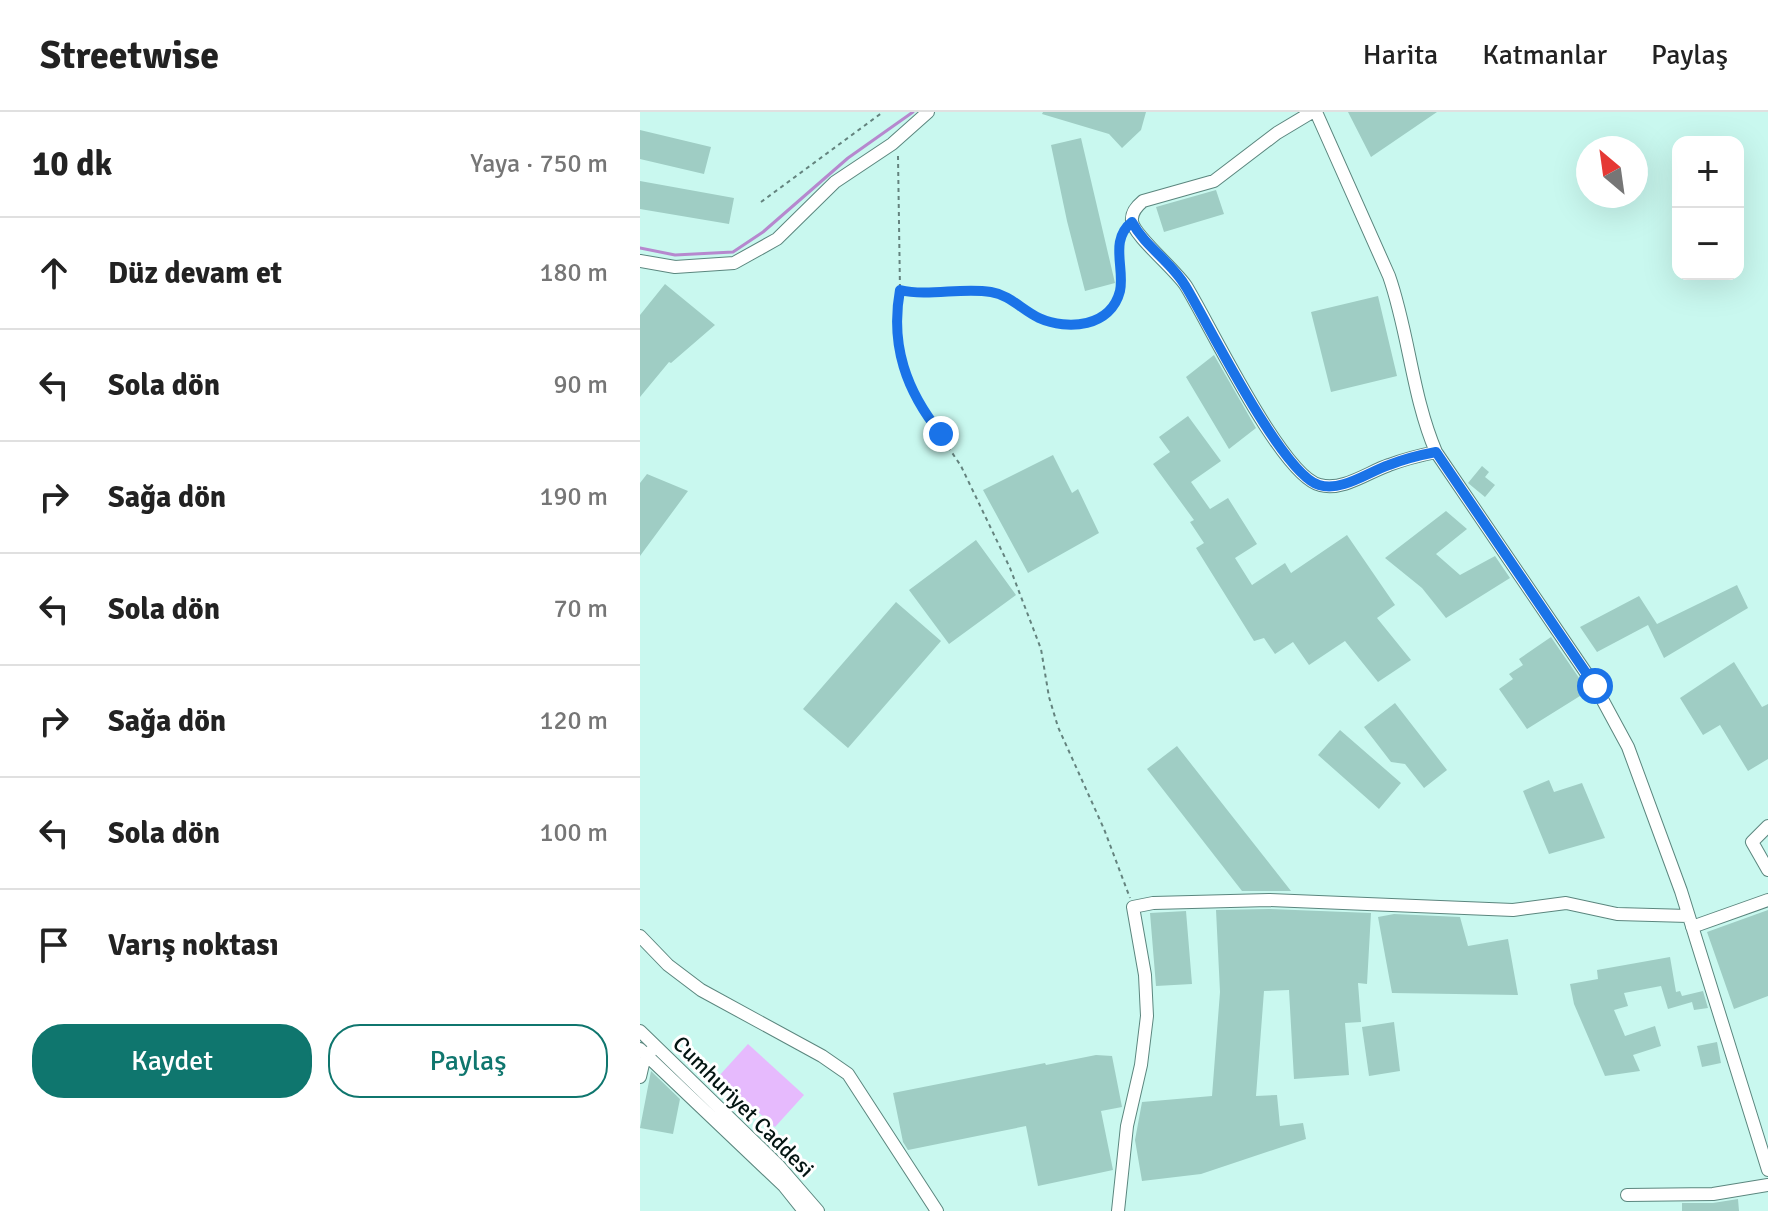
<!DOCTYPE html>
<html lang="tr">
<meta charset="utf-8">
<style>
:root{--surface:#fff;--page:#f6f6f6;--text:#222;--muted:#767676;--line:#e0e0e0;--accent:#0f766e}
body{margin:0;font-family:Signika,sans-serif;background:var(--page);color:var(--text)}
.controls{position:absolute;right:24px;top:24px;display:grid;overflow:hidden;border-radius:16px;box-shadow:0 8px 32px #0002}
.controls button{width:72px;height:72px;display:grid;place-items:center;padding:0;border:0;border-bottom:2px solid var(--line);background:var(--surface);color:var(--text);font:40px sans-serif}
.compass{position:absolute;left:936px;top:24px;width:72px;height:72px;border-radius:50%;background:var(--surface);box-shadow:0 8px 32px #0002;rotate:331deg}
.stop{position:absolute;width:24px;height:24px;margin:-18px;border:6px solid #1a73e8;border-radius:50%;background:#fff}
.stop.end{background:#1a73e8;border-color:#fff;box-shadow:0 2px 8px #0008}
.list{margin:0;padding:0;list-style:none}
h2{display:flex;justify-content:space-between;align-items:center;height:104px;margin:0;padding:0 32px;font-size:34px}
h2 small{font-size:26px;font-weight:400;color:var(--muted)}
.list li{display:grid;grid-template-columns:52px 1fr auto;gap:24px;align-items:center;box-sizing:border-box;height:112px;padding:0 32px;border-top:2px solid var(--line)}
.list b{display:block;font-size:30px;white-space:nowrap}
.list em{font-size:26px;font-style:normal;color:var(--muted)}
.actions{display:flex;gap:16px;padding:24px 32px}
.actions a{flex:1;padding:18px 0;border:2px solid var(--accent);border-radius:32px;text-align:center;font-size:28px;color:var(--accent)}
.actions .main{background:var(--accent);color:#fff}
.icon{flex:none;width:44px;height:44px;fill:none;stroke:currentColor;stroke-width:2;stroke-linecap:round;stroke-linejoin:round}
.map{position:relative;flex:none;width:1128px;height:1099px;overflow:hidden}
header{display:flex;align-items:center;gap:48px;box-sizing:border-box;height:112px;padding:0 40px;background:var(--surface);border-bottom:2px solid var(--line)}
header strong{font-size:38px}
nav{display:flex;gap:44px;margin-inline-start:auto;font-size:28px}
main{display:flex}
aside{flex:1;background:var(--surface)}
.map>svg:first-child{display:block}
.green{fill:#e6bafd}
.lines{fill:none;stroke-linecap:round;stroke-linejoin:round}
.stream{stroke:#b688ce;stroke-width:3}
.building{fill:#9fcdc4}
.minor-casing{stroke:#5b867e;stroke-width:14}
.path{stroke:#64837e;stroke-width:2;stroke-dasharray:4 4;stroke-linecap:butt}
.minor{stroke:#fff;stroke-width:12}
.route{stroke:#1a73e8;stroke-width:10}
.labels{text-anchor:middle;stroke-width:6;stroke-linejoin:round;paint-order:stroke}
.street-label{font-size:22px;fill:#041512;stroke:#fff}
</style>
<header>
<strong>Streetwise</strong>
<nav><a>Harita</a><a>Katmanlar</a><a>Paylaş</a></nav>
</header>
<main>
<aside>
<h2>10 dk<small>Yaya · 750 m</small></h2>
<ul class="list">
<li><svg class="icon" aria-label="ahead" viewBox="0 0 24 24"><path d="M12 20V5M6 11l6-6 6 6"/></svg><div><b>Düz devam et</b></div><em>180 m</em></li>
<li><svg class="icon" aria-label="left" viewBox="0 0 24 24"><path d="M17 20v-9H6M10 6l-5 5 5 5"/></svg><div><b>Sola dön</b></div><em>90 m</em></li>
<li><svg class="icon" aria-label="right" viewBox="0 0 24 24"><path d="M7 20v-9h11M14 6l5 5-5 5"/></svg><div><b>Sağa dön</b></div><em>190 m</em></li>
<li><svg class="icon" aria-label="left" viewBox="0 0 24 24"><path d="M17 20v-9H6M10 6l-5 5 5 5"/></svg><div><b>Sola dön</b></div><em>70 m</em></li>
<li><svg class="icon" aria-label="right" viewBox="0 0 24 24"><path d="M7 20v-9h11M14 6l5 5-5 5"/></svg><div><b>Sağa dön</b></div><em>120 m</em></li>
<li><svg class="icon" aria-label="left" viewBox="0 0 24 24"><path d="M17 20v-9H6M10 6l-5 5 5 5"/></svg><div><b>Sola dön</b></div><em>100 m</em></li>
<li><svg class="icon" aria-label="arrive" viewBox="0 0 24 24"><path d="M6 21V4h12l-3 4 3 4H6"/></svg><div><b>Varış noktası</b></div></li>
</ul>
<div class="actions"><a class="main">Kaydet</a><a>Paylaş</a></div>
</aside>
<div class="map">
<svg width="1128" height="1099" viewBox="0 0 1128 1099">
<rect width="100%" height="100%" fill="#c9f8ef"/>
<path class="green" d="M108,932l56,51 -29,32 -57,-50z"/>
<g class="lines">
<path class="stream" d="M0,136l35,7 58,-3 30,-20 85,-74 65,-46"/>
</g>
<path class="building" d="M403,0h103l-5,18 -19,18 -13,-14 -67,-20z
M708,0h89l-66,45z
M0,18l71,17 -7,27 -64,-15z
M441,26l34,145 -30,8 -18,-70 -16,-76z
M0,69l94,17 -5,26 -89,-15z
M576,78l8,24 -60,18 -8,-25z
M25,172l50,41 -44,38 -2,-1 -29,35v-82z
M738,184l19,80 -66,16 -20,-80z
M574,243l42,73 -27,21 -43,-72z
M548,304l33,45 -30,21 19,27 18,-11 29,46 -22,14 17,27 33,-22 6,10 56,-38 48,70 -18,13 34,42 -33,22 -33,-41 -36,24 -16,-23 -18,12 -11,-16 -10,3 -58,-93 8,-5 -14,-21 4,-2 -41,-56 17,-12 -11,-15z
M413,343l19,38 6,-4 21,44 -71,40 -45,-83z
M842,354l7,6 -4,5 10,8 -10,12 -17,-14z
M7,362l41,17 -48,65v-73z
M806,399l21,18 -31,25 24,21 35,-19 15,22 -64,40 -24,-30 -37,-30z
M336,428l40,55 -67,49 -40,-54z
M1097,473l11,23 -84,50 -16,-33 -51,27 -17,-25 59,-31 18,28z
M256,490l45,39 -93,107 -45,-39z
M911,525l37,54 -61,38 -28,-40 14,-10 -4,-5 14,-9 -4,-6z
M1094,550l28,45 6,-3v55l-20,12 -28,-46 -17,10 -23,-37z
M755,591l52,67 -23,18 -19,-24 -14,-2 -27,-35z
M700,618l61,53 -22,26 -61,-54z
M537,634l55,70 59,75h-49l-95,-122z
M909,668l5,12 28,-9 23,55 -56,16 -26,-63z
M629,797l102,4 -4,71 -9,-1 3,39 -16,1 4,52 -55,4 -5,-89 -25,1 -8,105 21,-1 3,31 23,-3 3,16 -105,35 -59,7 -7,-41 7,-38 70,-6 8,-104 -4,-82z
M1128,798v86l-34,13 -27,-77z
M546,799l6,73 -36,2 -6,-73z
M754,802l66,3 8,29 40,-7 10,56 -126,-2 -14,-76z
M1030,845l6,35 4,-1 2,5 21,-5 5,17 -14,2 -2,-8 -24,7 -7,-23 -37,7 4,13 -14,4 11,26 30,-10 6,20 -28,9 7,16 -35,5 -31,-72 -4,-20 28,-5 -1,-9z
M754,910l6,49 -31,5 -7,-49z
M1077,930l4,21 -19,4 -5,-21z
M456,943l16,1 10,51 -21,4 12,59 -75,16 -12,-60 -118,24 -5,-8 -10,-49 152,-30 1,2z
M11,959l29,28 -7,35 -33,-6z
M1098,1087l1,12h-57v-8h31z"/>
<g class="lines">
<g class="minor-casing">
<path id="minor" d="M672,0l-35,21 -63,48 -71,20c-6,5 -12,11 -11,20 1,14 44,49 54,65 23,37 96,191 134,199 24,6 48,-13 69,-20 16,-6 32,-10 47,-13
M676,0l73,164c20,57 23,120 47,176l159,234 33,61 53,144 87,279
M0,149l35,6 59,-4 43,-24 58,-57 57,-38 36,-32
M1128,714l-16,16 16,28
M1052,815l76,-27
M0,824l28,29 33,25 121,66 26,18 89,137
M0,919l138,134 40,46
M0,937l144,137 20,25
M0,965l3,-13 8,-13
M987,1083l86,-1 55,-9
M478,1099l9,-85 14,-61 6,-49 -2,-41 -12,-68 20,-4 116,-3 244,10 53,-7 51,11 71,2"/>
</g>
<path class="path" d="M258,44l2,134 -4,33 5,39 15,37 45,67 49,102 31,81 8,48 9,30 46,102 26,69
M121,90l122,-90
M261,178l19,2h73l58,30 19,3 21,-2 14,-8 14,-21 -1,-40 6,-24"/>
<use href="#minor" class="minor"/>
</g>
<g class="lines">
<path class="route" d="M301,322c-35,-43 -51,-89 -41,-144 29,7 61,-3 91,2 19,3 31,18 48,26 29,13 72,9 81,-27 5,-23 -11,-51 12,-69 13,25 40,40 54,65 23,38 96,187 133,198 23,7 49,-13 70,-20 15,-6 31,-10 47,-13l159,234"/>
</g>
<g class="labels">
<g class="street-label">
<text transform="translate(104 994) rotate(45)" y="8">Cumhuriyet Caddesi</text>
</g>
</g>
</svg>
<div class="controls">
<button>+</button>
<button>−</button>
</div>
<svg class="compass" viewBox="-18 -18 36 36"><path d="M0-13l5 13h-10z" fill="#e53935"/><path d="M0 13l5-13h-10z" fill="#767676"/></svg>
<div class="stop" style="left:955px;top:574px"></div>
<div class="stop end" style="left:301px;top:322px"></div>
</div>
</main>
